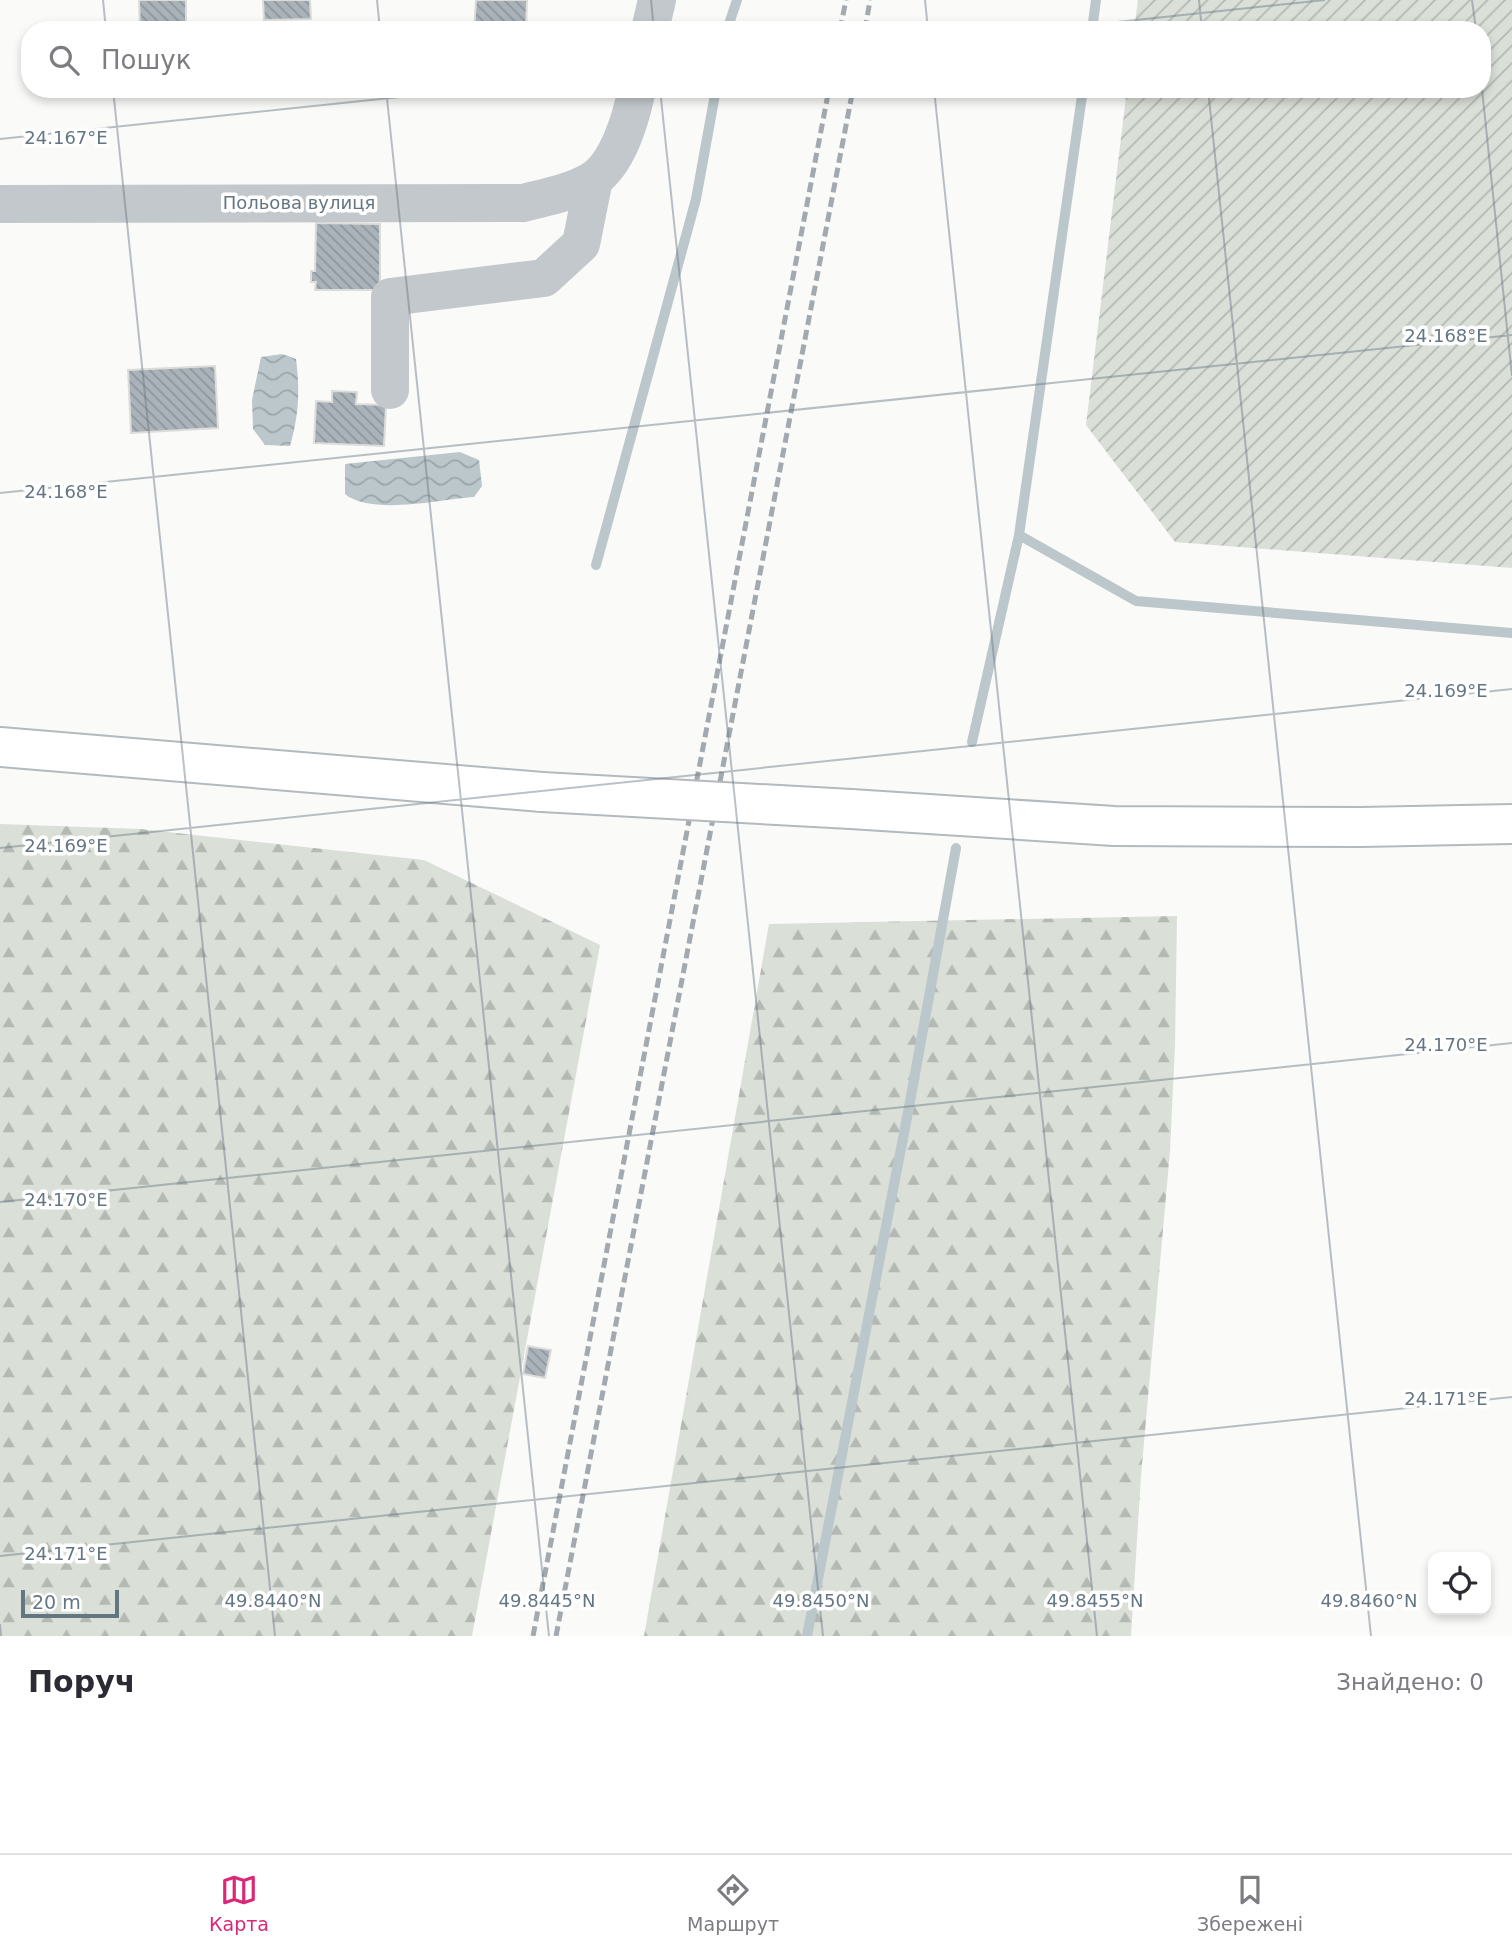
<!DOCTYPE html>
<html lang="uk">
<meta charset="utf-8">
<style>
:root{--surface:#fff;--page:#f7f7f7;--text:#2b2b33;--muted:#7c7c81;--line:#e1e1e2;--accent:#db2777}
body{margin:0;font-family:"DejaVu Sans",sans-serif;background:var(--page);color:var(--text)}
.controls{position:absolute;right:21px;bottom:21px;display:grid;overflow:hidden;border-radius:14px;box-shadow:0 4px 10px #0003}
.controls button{width:63px;height:63px;display:grid;place-items:center;padding:0;border:0;border-bottom:2px solid var(--line);background:var(--surface);color:var(--text);font:35px sans-serif}
.scale{position:absolute;left:21px;bottom:18px;width:98px;box-sizing:border-box;padding-left:7px;border:4px solid #657683;border-top:0;font-size:19px;line-height:24px;white-space:nowrap;color:#657683;-webkit-text-stroke:5px #fff;paint-order:stroke}
.list{margin:0;padding:0;list-style:none}
h2{display:flex;justify-content:space-between;align-items:center;height:91px;margin:0;padding:0 28px;font-size:30px}
h2 small{font-size:23px;font-weight:400;color:var(--muted)}
.icon{flex:none;width:38px;height:38px;fill:none;stroke:currentColor;stroke-width:2;stroke-linecap:round;stroke-linejoin:round}
.map{position:relative;flex:none;width:1512px;height:1636px;overflow:hidden}
.search{position:absolute;background:var(--surface);box-shadow:0 4px 10px #0003;left:21px;right:21px;top:21px;height:77px;display:flex;align-items:center;gap:18px;box-sizing:border-box;padding:0 24px;border-radius:28px;color:var(--muted);font-size:26px}
.sheet{height:217px;background:var(--surface)}
nav{display:flex;justify-content:space-around;align-items:center;box-sizing:border-box;height:98px;border-top:2px solid var(--line);background:var(--surface);font-size:19px;color:var(--muted)}
nav a{display:grid;justify-items:center;gap:4px}
nav .on{color:var(--accent)}
.map>svg:first-child{display:block}
.forest{fill:url(#forest-firs)}
.garden{fill:url(#garden-furrows)}
.water{fill:url(#water-waves)}
.lines{fill:none;stroke-linecap:round;stroke-linejoin:round}
.stream{stroke:#bbc7cb;stroke-width:10}
.building{fill:url(#building-back-hatch);stroke:#dcdcda;stroke-width:2}
.highway-casing{stroke:#b4b9bd;stroke-width:42}
.minor{stroke:#c3c8cc;stroke-width:38}
.highway{stroke:#fff;stroke-width:38}
.rail{stroke:#a2aab0;stroke-width:5;stroke-dasharray:10 5;stroke-linecap:butt}
.highway-bridge-casing{stroke:#b4b9bd;stroke-width:42;stroke-linecap:butt}
.highway-bridge{stroke:#fff;stroke-width:38}
.ticks{fill:none;stroke:#657683;stroke-width:2;stroke-opacity:0.45}
.labels{text-anchor:middle;stroke-width:7;stroke-linejoin:round;paint-order:stroke}
.street-label{font-size:18px;fill:#657683;stroke:#fff}
.ticks-label{font-size:18px;text-anchor:middle;fill:#657683;stroke:#fff;stroke-width:7;stroke-linejoin:round;paint-order:stroke}
</style>
<div class="map">
<svg width="1512" height="1636" viewBox="0 0 1512 1636">
<defs>
<pattern id="forest-firs" width="22" height="20" patternUnits="userSpaceOnUse" patternTransform="scale(1.75)"><rect width="22" height="20" fill="#dadfd7"/><path d="M5 1l3.5 6h-7zM16 11l3.5 6h-7z" fill="#b4b9b4"/></pattern>
<pattern id="garden-furrows" width="10" height="10" patternUnits="userSpaceOnUse" patternTransform="scale(1.75)"><rect width="10" height="10" fill="#dadfd7"/><path d="M-1 1l2-2M0 10L10 0M9 11l2-2" fill="none" stroke="#b4b9b4"/></pattern>
<pattern id="water-waves" width="16" height="10" patternUnits="userSpaceOnUse" patternTransform="scale(1.75)"><rect width="16" height="10" fill="#bbc7cb"/><path d="M0 5q4-4 8 0t8 0" fill="none" stroke="#9ca6aa"/></pattern>
<pattern id="building-back-hatch" width="6" height="6" patternUnits="userSpaceOnUse" patternTransform="scale(1.75)"><rect width="6" height="6" fill="#aab3b9"/><path d="M-1 5l2 2M0 0l6 6M5-1l2 2" fill="none" stroke="#8e969c"/></pattern>
</defs>
<rect width="100%" height="100%" fill="#fafaf8"/>
<path class="forest" d="M0,824l140,5 284,31 176,85 -128,691h-472z
M1177,916l-2,129 -5,106 -29,325 -10,160h-487l125,-712z"/>
<path class="garden" d="M1138,0h374v568l-337,-26 -89,-117 41,-336h355v-59h-348z"/>
<path class="water" d="M282,354l14,5c4,31 3,56 -6,87l-25,-1 -12,-16 -1,-29 9,-43z
M460,452l19,8 3,26 -8,11c-33,2 -102,19 -129,-3v-30z"/>
<g class="lines">
<path class="stream" d="M727,30l10,-30
M1092,30l4,-30
M1019,535l117,66 376,32
M596,565l100,-366 20,-110
M972,742l47,-207 64,-446
M807,1636l102,-529 47,-259"/>
</g>
<path class="building" d="M139,0h47v28l-46,2z
M263,0h47l1,19 -47,1z
M476,0h51l-1,30h-52z
M316,223l64,1v66h-65l1,-8h-5v-11h4z
M215,366l3,62 -87,5 -3,-63z
M332,391l25,1 -1,12 30,1 -2,41 -70,-3 2,-42 16,1z
M528,1346l23,4 -6,28 -22,-4z"/>
<g class="lines">
<g class="highway-casing">
<path id="highway" d="M0,747l542,45
M851,809l263,17 247,1 151,-3"/>
</g>
<path class="minor" d="M650,30l7,-30
M0,204l523,-1c23,-6 47,-10 68,-22 27,-16 40,-63 46,-92
M390,390v-93l154,-19 37,-34 13,-65"/>
<use href="#highway" class="highway"/>
<path class="rail" d="M840,30l6,-30
M865,30l5,-30
M533,1636l296,-1547
M556,1636l297,-1547"/>
<g class="highway-bridge-casing">
<path id="highway-bridge" d="M542,792l309,17"/>
</g>
<use href="#highway-bridge" class="highway-bridge"/>
</g>
<path class="ticks" d="M103,0l3,30M377,0l3,30M651,0l3,30M925,0l3,30M1199,0l3,30M1472,0l4,30M1042,30l283,-30M113,89l162,1547M386,89l163,1547M660,89l163,1547M934,89l163,1547M1208,89l163,1547M1482,89l30,287M0,139l476,-50M0,493l1512,-158M0,848l1512,-159M0,1202l1512,-159M0,1556l1512,-159M0,1624l1,12"/>
<g class="labels">
<g class="street-label">
<text x="299" y="209">Польова вулиця</text>
</g>
</g>
<g class="ticks-label">
<text x="66" y="144">24.167°E</text>
<text x="1446" y="342">24.168°E</text>
<text x="66" y="498">24.168°E</text>
<text x="1446" y="697">24.169°E</text>
<text x="66" y="852">24.169°E</text>
<text x="1446" y="1051">24.170°E</text>
<text x="66" y="1206">24.170°E</text>
<text x="1446" y="1405">24.171°E</text>
<text x="66" y="1560">24.171°E</text>
<text x="273" y="1607">49.8440°N</text>
<text x="547" y="1607">49.8445°N</text>
<text x="821" y="1607">49.8450°N</text>
<text x="1095" y="1607">49.8455°N</text>
<text x="1369" y="1607">49.8460°N</text>
</g>
</svg>
<div class="controls">
<button><svg class="icon" aria-label="locate" viewBox="0 0 24 24"><circle cx="12" cy="12" r="6"/><path d="M12 2v4M12 18v4M2 12h4M18 12h4"/></svg></button>
</div>
<div class="scale">20 m</div>
<div class="search"><svg class="icon" aria-label="search" viewBox="0 0 24 24"><circle cx="10" cy="10" r="6"/><path d="M15 15l6 6"/></svg>Пошук</div>
</div>
<section class="sheet">
<h2>Поруч<small>Знайдено: 0</small></h2>
<ul class="list">
</ul>
</section>
<nav>
<a class="on"><svg class="icon" aria-label="map" viewBox="0 0 24 24"><path d="M3 6l6-2 6 2 6-2v14l-6 2-6-2-6 2zM9 4v14M15 6v14"/></svg>Карта</a>
<a><svg class="icon" aria-label="directions" viewBox="0 0 24 24"><path d="M12 3l9 9-9 9-9-9zM9 14v-3h6M13 9l2 2-2 2"/></svg>Маршрут</a>
<a><svg class="icon" aria-label="saved" viewBox="0 0 24 24"><path d="M7 4h10v16l-5-4-5 4z"/></svg>Збережені</a>
</nav>
